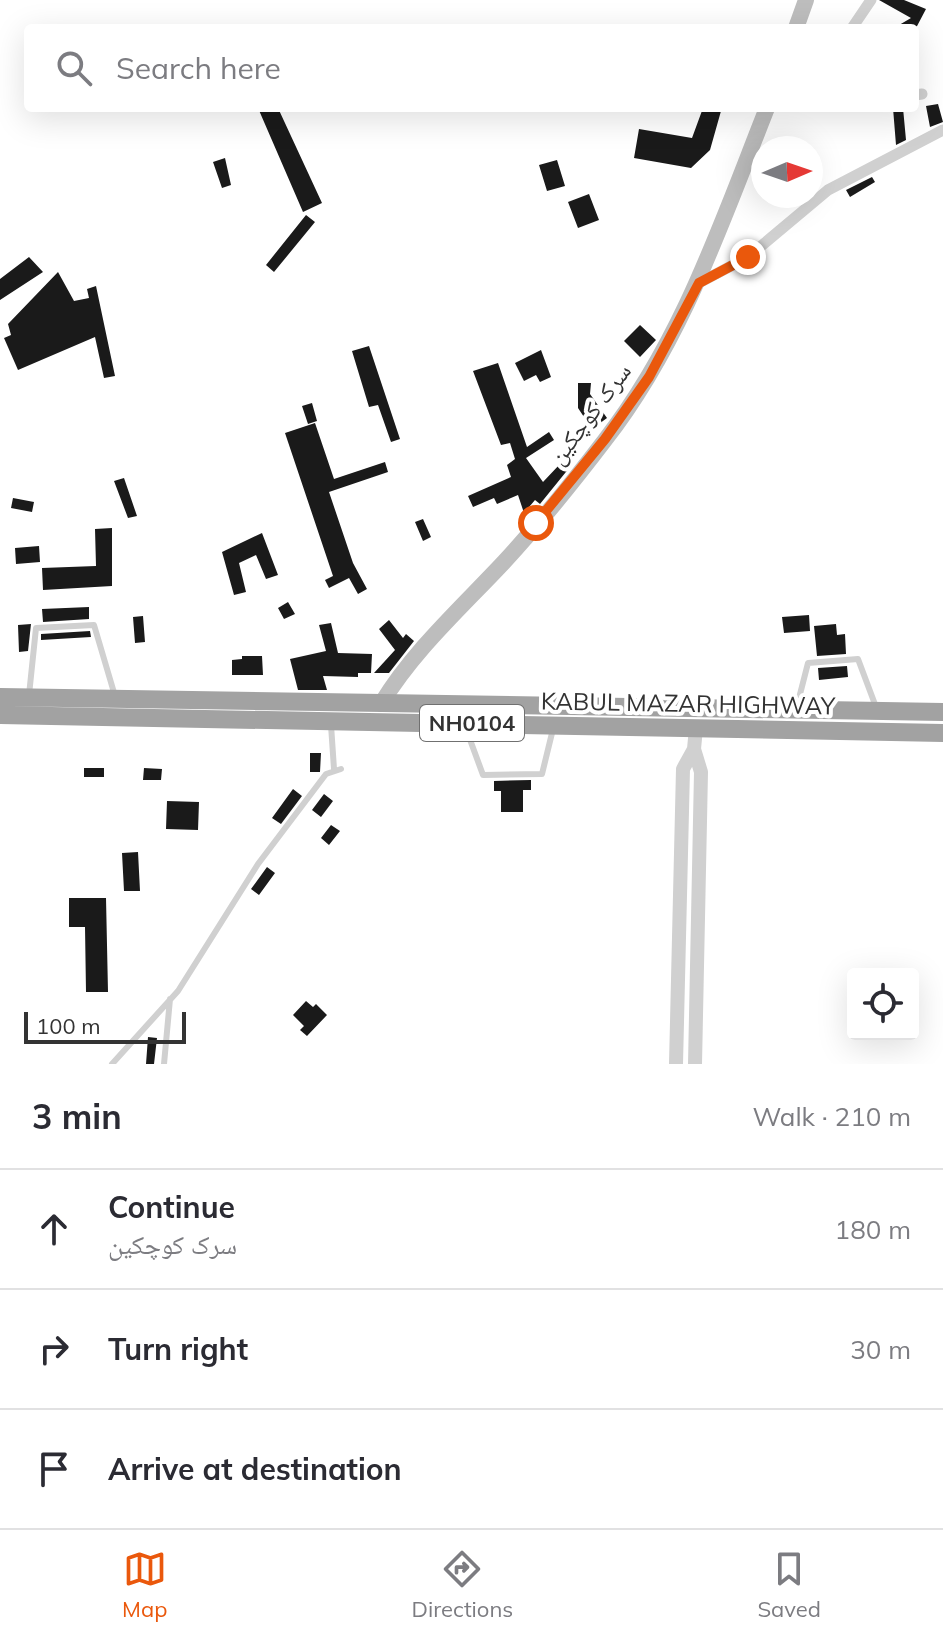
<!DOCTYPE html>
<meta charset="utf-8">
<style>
:root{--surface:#fff;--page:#f7f7f7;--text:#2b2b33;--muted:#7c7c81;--line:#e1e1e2;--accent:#ea580c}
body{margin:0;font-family:Mulish,"Noto Naskh Arabic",sans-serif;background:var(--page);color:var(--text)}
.controls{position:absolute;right:24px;bottom:24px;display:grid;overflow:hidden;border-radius:8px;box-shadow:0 8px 32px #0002}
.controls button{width:72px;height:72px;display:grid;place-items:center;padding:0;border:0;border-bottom:2px solid var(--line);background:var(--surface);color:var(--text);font:40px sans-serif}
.compass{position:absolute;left:751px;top:136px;width:72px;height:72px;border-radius:50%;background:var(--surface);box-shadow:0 8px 32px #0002;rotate:88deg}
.scale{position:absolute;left:24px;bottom:20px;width:162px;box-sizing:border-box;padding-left:8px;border:4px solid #333;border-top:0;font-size:22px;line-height:28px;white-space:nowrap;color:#333;-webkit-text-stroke:6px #fff;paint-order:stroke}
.stop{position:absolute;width:24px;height:24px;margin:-18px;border:6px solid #ea580c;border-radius:50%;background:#fff}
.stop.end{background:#ea580c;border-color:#fff;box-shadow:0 2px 8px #0008}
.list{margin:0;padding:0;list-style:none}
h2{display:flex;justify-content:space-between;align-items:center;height:104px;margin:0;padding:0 32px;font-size:34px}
h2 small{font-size:26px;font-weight:400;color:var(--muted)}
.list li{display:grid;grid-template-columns:52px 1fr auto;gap:24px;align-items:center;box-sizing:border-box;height:120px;padding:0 32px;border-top:2px solid var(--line)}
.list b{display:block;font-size:30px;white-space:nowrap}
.list p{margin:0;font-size:26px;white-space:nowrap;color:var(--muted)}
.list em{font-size:26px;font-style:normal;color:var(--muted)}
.icon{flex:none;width:44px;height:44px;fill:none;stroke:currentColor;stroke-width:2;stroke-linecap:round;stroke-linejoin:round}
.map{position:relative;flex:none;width:943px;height:1064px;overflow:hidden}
.search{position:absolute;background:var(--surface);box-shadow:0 8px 32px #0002;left:24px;right:24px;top:24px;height:88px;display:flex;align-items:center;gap:20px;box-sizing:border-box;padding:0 28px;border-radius:8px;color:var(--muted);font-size:30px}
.sheet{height:464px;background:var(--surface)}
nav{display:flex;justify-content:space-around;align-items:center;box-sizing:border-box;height:112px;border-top:2px solid var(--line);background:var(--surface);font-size:22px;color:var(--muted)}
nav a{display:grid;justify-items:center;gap:4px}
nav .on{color:var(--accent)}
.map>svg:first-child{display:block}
.building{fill:#1a1a1a}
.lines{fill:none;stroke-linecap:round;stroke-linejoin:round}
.service{stroke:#d0d0d0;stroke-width:6}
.minor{stroke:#d0d0d0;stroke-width:11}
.tertiary{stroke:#d0d0d0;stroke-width:14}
.secondary{stroke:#bdbdbd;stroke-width:16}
.trunk{stroke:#a2a2a2;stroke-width:18}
.route{stroke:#ea580c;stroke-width:10}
.labels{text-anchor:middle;stroke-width:8;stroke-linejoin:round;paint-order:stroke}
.shield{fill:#fff;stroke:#707070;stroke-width:2}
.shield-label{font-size:22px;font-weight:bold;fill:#333}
.street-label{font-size:24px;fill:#333;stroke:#fff}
</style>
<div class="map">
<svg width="943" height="1064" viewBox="0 0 943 1064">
<rect width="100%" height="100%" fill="#fff"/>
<path class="building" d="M879,0h25l22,9 -10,19h-22l17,-10z
M938,104l5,18 -13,5 -4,-21z
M258,108h20l44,95 -19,9z
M703,108l18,3 -11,39 -19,18 -57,-10 5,-29 53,9z
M893,108h10l3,32 -10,5z
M225,158l6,27 -9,3 -9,-26z
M557,160l8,26 -18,5 -8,-26z
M872,177l3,5 -25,15 -4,-7z
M589,194l10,26 -21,8 -10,-26z
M306,215l9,7 -41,50 -8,-7z
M29,257l14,15 -43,28v-21z
M58,272l16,29 15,-3 -2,-9 9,-3 19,90 -11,2 -9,-41 -77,33 -14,-32 7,-3 -3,-11z
M640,325l16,15 -16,17 -16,-16z
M369,346l31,93 -9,3 -13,-37 -9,2 -17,-56z
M541,350l10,27 -11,5 -4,-7 -12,6 -9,-18z
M498,363l29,84 22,-15 5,8 -28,18 17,24 17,-18 3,3 9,-8 2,3 -34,42 -5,-4 -11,13 -6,-18 -21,9 -3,-6 -21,9 -5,-11 43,-19 -4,-12 8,-6 -5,-16 -9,2 -28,-74z
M578,383h13l-1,11 17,24 -15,11 -14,-21z
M312,403l5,18 -9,3 -6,-18z
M315,423l19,56 51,-17 3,10 -59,20 24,71 14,26 -9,5 -9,-16 -20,10 -4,-8 8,-4 -48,-143z
M124,478l13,38 -9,2 -14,-37z
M13,498l21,4 -2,10 -21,-4z
M423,519l8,18 -8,4 -8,-19z
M112,528v58l-69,4 -1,-22 54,-2 -1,-37z
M262,533l16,42 -12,4 -10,-24 -17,8 7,29 -12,3 -12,-43z
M39,546l1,16 -24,2 -1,-16z
M288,602l7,12 -11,5 -6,-11z
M89,607v12l-46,3 -1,-13z
M809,615l1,16 -26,2 -2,-16z
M143,616l2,26 -10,1 -2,-26z
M389,620l14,18 3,-4 8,7 -25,32h-15l21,-23 -16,-21z
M331,623l7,30 34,1 -1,19h-13v4l-35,-1 4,14h-29l-8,-31 36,-8 -7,-26z
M31,624l-3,27 -9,1 -1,-27z
M836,624l1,11 8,-1 1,20 -29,2 -3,-30z
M90,631l1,6 -50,3v-6z
M242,656h20l1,19h-31v-15l10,-1z
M847,666l1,11 -29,3 -1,-12z
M310,753h11l-1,19h-10z
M84,768h20v9h-20z
M144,768l18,1 -1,11h-18z
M531,780v10h-8v22h-22v-21h-7v-10z
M293,789l9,7 -21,28 -9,-6z
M324,794l9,7 -12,16 -9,-7z
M167,801l32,1 -1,28 -32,-1z
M331,825l9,6 -11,14 -8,-7z
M138,852l2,39h-16l-2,-38z
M267,867l8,6 -16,22 -8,-6z
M69,898h37l2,94h-22l-1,-65h-16z
M306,1001l7,6 3,-3 11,11 -20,21 -7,-6 4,-4 -11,-11z
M148,1037l9,1 -3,26h-8z"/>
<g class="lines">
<path class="service" d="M29,695l7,-67 58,-3 21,71
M797,706l11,-43 50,-4 18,48
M331,725l3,44
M465,726l18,49 59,-1 11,-45
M112,1064l66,-73 80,-127 68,-90 15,-5
M164,1064l6,-65"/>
<path class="minor" d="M852,28l19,-28
M915,95l7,-1
M699,283l49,-26 80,-67 115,-60"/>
<path class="tertiary" d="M694,749l7,23 -6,292
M676,1064l7,-295 11,-20 2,-21"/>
<path class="secondary" d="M796,28l10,-28
M381,704c33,-54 79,-95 123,-142 35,-38 69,-80 101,-122 77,-99 116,-216 162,-332"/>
<path class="trunk" d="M0,697l943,15
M0,715l943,18"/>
</g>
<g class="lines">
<path class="route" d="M536,523l69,-84 44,-62 50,-94 49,-26"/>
</g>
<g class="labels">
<rect class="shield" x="420" y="705" width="104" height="36" rx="6"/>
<g class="shield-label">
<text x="472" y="731">NH0104</text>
</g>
<g class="street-label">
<text transform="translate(590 414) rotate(-53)" y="8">سرک کوچکین</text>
<text transform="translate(688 704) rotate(1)" y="8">KABUL MAZAR HIGHWAY</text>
</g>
</g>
</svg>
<div class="controls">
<button><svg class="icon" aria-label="locate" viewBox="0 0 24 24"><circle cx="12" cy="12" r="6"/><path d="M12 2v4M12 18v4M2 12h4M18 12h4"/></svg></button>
</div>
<svg class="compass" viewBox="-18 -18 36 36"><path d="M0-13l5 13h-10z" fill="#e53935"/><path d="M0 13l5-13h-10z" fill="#7c7c81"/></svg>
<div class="scale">100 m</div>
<div class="stop" style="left:536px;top:523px"></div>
<div class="stop end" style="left:748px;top:257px"></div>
<div class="search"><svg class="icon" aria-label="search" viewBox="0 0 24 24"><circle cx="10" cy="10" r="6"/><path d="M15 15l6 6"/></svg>Search here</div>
</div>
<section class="sheet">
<h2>3 min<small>Walk · 210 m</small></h2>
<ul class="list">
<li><svg class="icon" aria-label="ahead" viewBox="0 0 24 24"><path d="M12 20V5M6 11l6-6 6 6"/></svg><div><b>Continue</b><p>سرک کوچکین</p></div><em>180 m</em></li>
<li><svg class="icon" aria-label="right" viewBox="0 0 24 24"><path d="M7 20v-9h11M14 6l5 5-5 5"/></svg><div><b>Turn right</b></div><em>30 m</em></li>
<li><svg class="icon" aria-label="arrive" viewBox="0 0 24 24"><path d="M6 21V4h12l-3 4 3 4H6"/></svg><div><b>Arrive at destination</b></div></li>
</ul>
</section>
<nav>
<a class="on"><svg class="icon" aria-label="map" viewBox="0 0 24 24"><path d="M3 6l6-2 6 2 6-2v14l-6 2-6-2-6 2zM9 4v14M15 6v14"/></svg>Map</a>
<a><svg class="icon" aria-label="directions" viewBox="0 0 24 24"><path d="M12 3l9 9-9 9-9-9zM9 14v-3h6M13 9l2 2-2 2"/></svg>Directions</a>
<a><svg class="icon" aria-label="saved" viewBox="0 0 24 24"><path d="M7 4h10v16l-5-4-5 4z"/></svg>Saved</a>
</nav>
